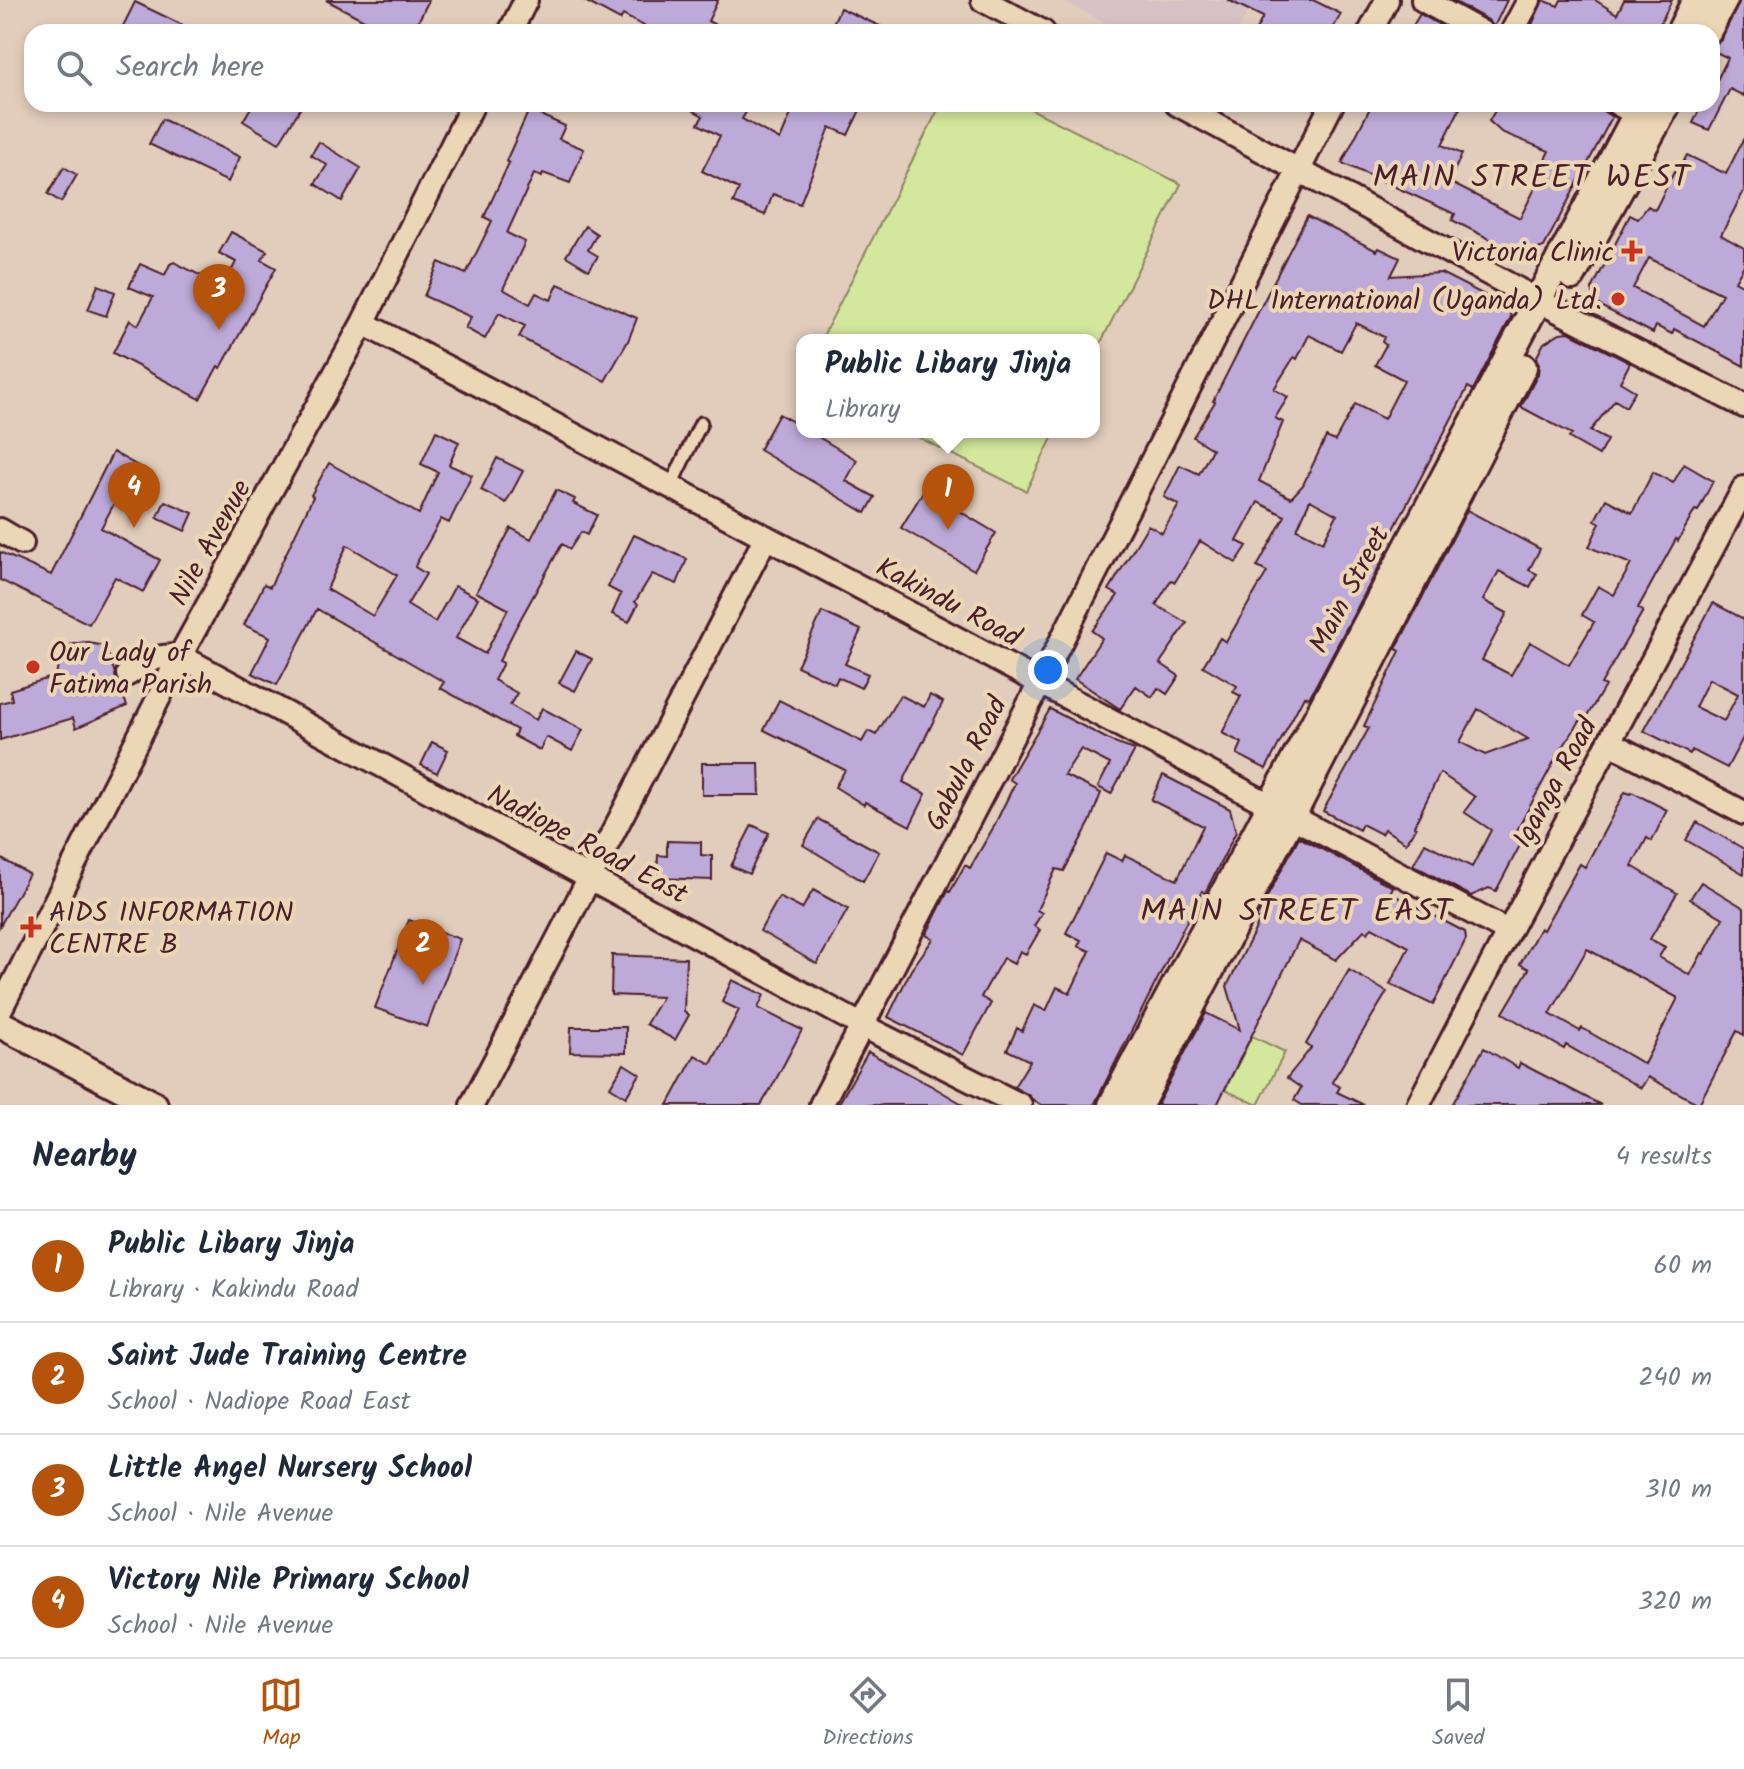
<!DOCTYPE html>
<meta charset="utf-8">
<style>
:root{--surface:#fff;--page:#f2f2f3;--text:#1f2937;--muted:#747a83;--line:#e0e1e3;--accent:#b45309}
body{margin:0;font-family:Kalam,sans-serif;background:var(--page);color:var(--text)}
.you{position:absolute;left:1048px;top:670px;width:28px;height:28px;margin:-20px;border:6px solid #fff;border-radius:50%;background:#1a73e8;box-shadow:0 0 0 12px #1a73e833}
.badge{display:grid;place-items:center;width:52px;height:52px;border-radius:50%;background:var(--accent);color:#fff;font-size:26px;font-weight:700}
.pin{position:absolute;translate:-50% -66px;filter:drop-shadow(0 2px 4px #0008)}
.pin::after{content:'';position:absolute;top:42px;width:28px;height:24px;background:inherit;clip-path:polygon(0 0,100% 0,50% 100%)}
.popup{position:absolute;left:796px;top:334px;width:304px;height:104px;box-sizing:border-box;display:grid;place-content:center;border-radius:16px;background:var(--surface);filter:drop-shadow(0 2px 6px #0005);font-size:26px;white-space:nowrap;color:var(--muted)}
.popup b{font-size:30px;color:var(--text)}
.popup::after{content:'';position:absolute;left:50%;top:100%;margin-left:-16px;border:16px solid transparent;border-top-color:var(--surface)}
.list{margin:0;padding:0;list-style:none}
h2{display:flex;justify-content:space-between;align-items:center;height:104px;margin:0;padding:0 32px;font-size:34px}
h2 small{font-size:26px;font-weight:400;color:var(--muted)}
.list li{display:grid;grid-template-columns:52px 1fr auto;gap:24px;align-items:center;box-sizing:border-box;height:112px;padding:0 32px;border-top:2px solid var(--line)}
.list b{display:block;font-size:30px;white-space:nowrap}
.list p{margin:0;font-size:26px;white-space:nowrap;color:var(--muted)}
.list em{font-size:26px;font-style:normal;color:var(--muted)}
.icon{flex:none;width:44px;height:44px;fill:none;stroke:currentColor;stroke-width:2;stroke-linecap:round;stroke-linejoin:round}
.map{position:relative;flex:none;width:1744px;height:1105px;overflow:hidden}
.search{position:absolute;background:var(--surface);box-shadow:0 4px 12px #0003;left:24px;right:24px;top:24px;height:88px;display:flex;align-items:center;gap:20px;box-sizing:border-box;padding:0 28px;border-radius:24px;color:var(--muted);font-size:30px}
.sheet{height:552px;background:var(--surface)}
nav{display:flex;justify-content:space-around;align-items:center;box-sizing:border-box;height:112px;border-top:2px solid var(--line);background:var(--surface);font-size:22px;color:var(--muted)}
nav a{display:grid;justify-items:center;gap:4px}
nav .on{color:var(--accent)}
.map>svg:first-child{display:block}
.built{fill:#d7c2c5}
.green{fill:#d3e89d;stroke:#8e8464;stroke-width:2}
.building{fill:#beaad9;stroke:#4a1f2b;stroke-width:2;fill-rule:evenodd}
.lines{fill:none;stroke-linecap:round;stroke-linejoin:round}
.service-casing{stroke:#4a1f2b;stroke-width:17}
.minor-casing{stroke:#4a1f2b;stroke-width:28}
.tertiary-casing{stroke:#4a1f2b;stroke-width:32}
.service{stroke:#ebd6b5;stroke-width:11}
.minor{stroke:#ebd6b5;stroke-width:22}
.tertiary{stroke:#ebd6b5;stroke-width:26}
.poi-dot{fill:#c8321e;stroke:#ebd6b5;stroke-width:3}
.labels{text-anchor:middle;stroke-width:8;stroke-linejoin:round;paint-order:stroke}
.poi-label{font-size:28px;fill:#4a1f2b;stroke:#ebd6b5;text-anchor:end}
.street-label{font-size:28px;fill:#4a1f2b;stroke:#ebd6b5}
.quarter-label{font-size:32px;letter-spacing:2px;fill:#4a1f2b;stroke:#ebd6b5}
</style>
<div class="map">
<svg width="1744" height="1105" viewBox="0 0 1744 1105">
<rect width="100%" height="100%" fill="#e2cdbc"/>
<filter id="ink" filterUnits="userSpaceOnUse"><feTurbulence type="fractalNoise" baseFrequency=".0125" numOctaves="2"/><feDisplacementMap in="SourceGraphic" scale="16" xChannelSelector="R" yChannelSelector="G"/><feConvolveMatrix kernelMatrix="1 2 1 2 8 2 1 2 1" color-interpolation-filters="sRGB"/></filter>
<g filter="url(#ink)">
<path class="built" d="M1060,0h194l-17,32h-114z"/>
<path class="green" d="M941,104h80l160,80 -87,172v-16h-273z
M908,432h147l-29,59z
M1252,1036l33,16 -27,53 -33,-15z"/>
<path class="building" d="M326,0h103l-16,32h-26z
M583,0h135l-10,21 20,11h-73l-32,-17 -3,5z
M1228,0h85l28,14 -10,18h-76l8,-15z
M1452,0h55l-13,27 -6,-7z
M1543,0l15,6 3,-6h34l22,14 7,-14h48l-16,32h-121l-5,-3z
M1740,0h4v96l-14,-7 -21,41 -16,-7 9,-19h10v-14l16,-32 -16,-8v-3l9,-7z
M135,2l62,30h-77z
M840,8l53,24h-64z
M1420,14l32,18h-43z
M253,104h50l-24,39 -36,-22z
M682,104h69l-9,15 38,21 15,-36h68l-15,31 -18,-8 -30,77 -27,-10 -8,21 -32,-12 6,-14 -37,-18 18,-35 -22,-12 5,-8z
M1372,104h90l-20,41 20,9 -13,28 71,36 29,-57 -4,-2 4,-8 -48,-19 -12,-11 10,-17h93l20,13 -68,130 -23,8 -69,-35 3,-6 -113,-51z
M529,110l36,16 -6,13 25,10 -14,34 -27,-10 -1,4 -8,-3 -27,59 18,9 -22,47 27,15 6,-11 15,7 7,-16 79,34 -9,23 -23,40 -86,-44 6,-11 -26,-13 -14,26 -20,-11 6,-11 -47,-21 15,-34 27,12 26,-53 -8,-4 25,-54 -3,-2z
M162,119l78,38 -12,25 -79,-38z
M1744,138v53l-23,44 23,13v17l-9,16 9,5v80l-70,-37 -2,5 -16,-8 -3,7 -53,-27 -6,-6 -2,-11 38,-74 8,4 10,-13 7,4 19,-38 3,2 10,-19 39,19zM1649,258l73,36 -18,32 -71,-38z
M319,142l42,26 -19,33 -27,-17 12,-19 -16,-10z
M64,167l13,8 -16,27 -13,-8z
M1307,216l70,35 2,-3 21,10 -9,18 50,-3 67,34 3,10 -38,73 -5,-3 -84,161 4,2 -79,148 -5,-2 -38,73 -29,-15 5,-11 -20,-10 19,-37 -8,-4 4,-6 -34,-20 17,-28 6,4 41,-70 -10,-5 28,-51 -27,-14 -21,39 10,5 -11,17 -36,-22 -25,41 -4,-2 -15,25 31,18 -27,40 19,13 -12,18 -9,-6 -6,9 -16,-11 -16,23 -45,-30 27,-41 -10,-7 26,-36 -9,-5 39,-65 14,8 17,-28 -15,-8 16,-32 19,9 13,-25 -19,-12 22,-35 -2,-1zM1356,323l28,14 -2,5 4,3 -11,20 29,15 -20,39 -29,-15 -20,37 -9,-4 -23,48 -12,13 -32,-17 24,-59 -8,-4 13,-21 -14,-8 20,-32 3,2 12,-24 32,16zM1310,500l27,15 -14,27 -26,-13z
M585,226l12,8 -9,16 10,6 -9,14 -23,-14z
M231,232l36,19 -5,9 14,8 -55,100 -3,-2 -18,33 -87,-46 17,-33 8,5 15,-28 -24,-10 11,-23 25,11 5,-11 4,-2 49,25 13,-25 -17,-9z
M98,285l17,7 -9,24 -18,-6z
M1569,332l61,31 -10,19 15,9 -9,16 -11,-7 -25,31 17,9 -8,15 -30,-17 3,-4 -51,-27 17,-33 1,-9 -3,-7 8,-15 16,-10z
M779,414l23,13v5h8l47,28 -11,21 29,16 -9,16 -107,-63z
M436,431l23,11 -10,23 23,10 -23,48 -8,-4 -25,45 -1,3 11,7 -19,31 28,17 20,-36 23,12 -22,40 29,16 23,-45 -32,-17 35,-64 20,11 25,-49 19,9 -2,4 24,12 -10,20 -6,-3 -11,17 -8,-5 -47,85 -16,32 4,2 -9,17 23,13 -7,12 26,15 6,-12 41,22 -11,21 -26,-14 -6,13 -26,-14 3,-6 -77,-42 4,-6 -127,-73 -40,76 -25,-12 18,-36 -26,-12 20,-41 6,3 43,-90 -2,-2 18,-32 90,51 19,-42 -17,-8zM347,545l50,30 -24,41 -46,-27z
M113,452l39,22 -13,24 -17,-9 -21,39 59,32 -17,32 -28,-15 -26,47 -89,-44v-28l51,23z
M497,458l26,13 -17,32 -25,-13z
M1684,464l29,17 -15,30 -3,-1 -17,31 -2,-2 -38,69 5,3 -42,73 4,2 -22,37 -3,-2 -23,35 -41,76 9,4 -29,55 -7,-3 -18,8 -58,-31 12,-22 47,24 19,-37 -27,-18 11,-15 -35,-24 -26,53 2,1 -10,16 -22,-14 -3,5 -19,-10 -3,6 -36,-19 46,-83 -5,-2 36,-75 -4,-2 71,-139 73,39 -11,21 8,4 -7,13 -31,-16 -16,29 24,13 -25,47 29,15 19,-33 39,23 25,-43 -12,-7 16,-29 16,9 17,-31 -42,-17 11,-24 -5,-3 11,-21 26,14 21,-41 20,11zM1478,709l50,30 -43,16 -25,-13z
M924,490l72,43 -22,37 -73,-42z
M165,501l28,12 -8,18 -28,-13z
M634,535l53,24 -10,25 -25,-10 -17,28 3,2 -9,18 -17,-8 9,-20 -13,-7z
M1713,603l31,16v117l-17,32 -35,-18 -2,4 -46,-23zM1709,679l29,15 -14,27 -29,-14z
M822,612l39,18 -16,34 23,10 -7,14 -23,-11 -3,7 -38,-18z
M83,642l22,4 22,60 -51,22 -3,-10 -73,22v-37l12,-3 -2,-10 46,-14 5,-29z
M576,651l16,8 -17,32 -16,-8z
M900,695l24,12 6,-12 13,7 -40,80 23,12 -16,32 -45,-24 -1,3 -29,-18 10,-17 -81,-40 15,-30 83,42 6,-11 8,4z
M1050,709l67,35 18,6 -24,44 -13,-7 12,-23 -29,-15 -17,26 37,18 -11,29 -26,49 -8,-2 -19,41 5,3 -8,13 6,4 -14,24 -6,-3 -6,13 -11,-6 -22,39 10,6 -28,52 -75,-38 23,-47 22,-31 -7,-4 22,-44 2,1 15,-27 5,3 23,-40 22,-45 -6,-4z
M432,742l16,8 -11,23 -16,-8z
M702,763h57l1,32h-58z
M1163,775l67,34 6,23 -31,61 -3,-2 -108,214h-53l-27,-18 16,-26 -23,-11 10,-22 5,3 12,-26 12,6 11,-24 13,6 20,-42 -12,-5 3,-6 -15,-7 40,-80 16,8 3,-6 52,25 26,-54 -52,-26z
M1625,792l6,2 1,-2 35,18 -15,31 -5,-3 -15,28 45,27 -27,46 15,8 -6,10 31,18 12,-22 2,1 19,-36 -33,-19 11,-17 43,26v127l-7,-4 -38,73 -51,-27 -7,11 -75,-43 -2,4 -61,-36 26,-44 -9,-5 20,-36 3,2 37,-66 5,3zM1587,949l91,49 -34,66 -62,-36 -2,3 -30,-17z
M818,819l61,33 -16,29 -60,-36z
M1697,822l47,27v25l-58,-34z
M752,825l17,8 -20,41 -18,-8z
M1299,837l94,50 -3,6 75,39 1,7 -33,66 -43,-21 19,-37 -37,-20 -4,6 -4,-3 -28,30 -37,-20 -82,165h-60l49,-92 34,17 -13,-44 33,-66 -4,-2z
M667,841l34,1v13l11,1v24l-55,-2 1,-23 9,1z
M0,858l29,16 -29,52z
M813,890l35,19 -31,55 -57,-33 19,-34 23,12z
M409,920l51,19 -33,88 -52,-19z
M612,955l74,3 -2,54 5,3 -14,25 -29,-16 16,-27 -51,-2z
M1349,970l38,22 -55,90 8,5 -3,5 27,13h-62l-8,-5 7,-12 -14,-10 24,-30 -5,-4z
M732,980l32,15 -6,13 44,22 -29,55 -12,20h-93l27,-50 16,9 28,-54 -17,-8z
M571,1027h55v26l-56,-1z
M1484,1048l34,20 2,-5 81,42h-149z
M868,1052l62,33 34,20h-126z
M624,1064l16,10 -14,23 -16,-10z"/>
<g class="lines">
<g class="service-casing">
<path id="service" d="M671,485l30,-62"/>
</g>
<g class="minor-casing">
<path id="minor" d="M983,0l60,32
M1423,0l58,32
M510,32l16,-32
M1370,32l17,-32
M1512,32l17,-32
M1177,104l362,197 205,105
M1618,104l19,10
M363,323l1144,608
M0,530l22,13
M128,674c21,-15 26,-18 52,-18l683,370 157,79
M1610,743l134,70
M0,1010l180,-354 183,-333 110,-219
M472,1105l294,-568
M821,1105l219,-422 292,-579
M1418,1105c106,-207 218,-411 326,-617"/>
</g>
<g class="tertiary-casing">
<path id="tertiary" d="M1680,32l16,-32
M1707,32l17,-32
M1572,276l95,-172
M0,1024l154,81
M1112,1105l530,-1001
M1139,1105l153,-289 231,-449"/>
</g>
<use href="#service" class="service"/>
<use href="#minor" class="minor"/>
<use href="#tertiary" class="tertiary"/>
</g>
</g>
<g class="poi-dot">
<path d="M1628 239h8v8h8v8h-8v8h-8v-8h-8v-8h8z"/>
<circle cx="1618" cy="299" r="8"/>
<circle cx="33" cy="667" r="8"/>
<path d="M27 915h8v8h8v8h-8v8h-8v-8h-8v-8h8z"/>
</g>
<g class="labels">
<g class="poi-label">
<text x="1614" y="261">Victoria Clinic</text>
<text x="1602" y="309">DHL International (Uganda) Ltd.</text>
<text x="49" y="661" text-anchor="start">Our Lady of<tspan x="49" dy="32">Fatima Parish</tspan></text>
<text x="49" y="921" text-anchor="start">AIDS INFORMATION<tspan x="49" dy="32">CENTRE B</tspan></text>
</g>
<g class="street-label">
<text transform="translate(209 542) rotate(-61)" y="10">Nile Avenue</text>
<text transform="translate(1348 589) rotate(-62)" y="10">Main Street</text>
<text transform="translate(949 601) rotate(28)" y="10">Kakindu Road</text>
<text transform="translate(965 763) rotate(-63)" y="10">Gabula Road</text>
<text transform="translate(1554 782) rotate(-61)" y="10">Iganga Road</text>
<text transform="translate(588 843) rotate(28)" y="10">Nadiope Road East</text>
</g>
<g class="quarter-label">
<text x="1532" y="187">MAIN STREET WEST</text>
<text x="1297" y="921">MAIN STREET EAST</text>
</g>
</g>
</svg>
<div class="you"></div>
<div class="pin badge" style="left:948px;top:530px">1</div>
<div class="popup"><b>Public Libary Jinja</b>Library</div>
<div class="pin badge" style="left:423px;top:985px">2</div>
<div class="pin badge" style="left:219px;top:330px">3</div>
<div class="pin badge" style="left:134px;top:528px">4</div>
<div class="search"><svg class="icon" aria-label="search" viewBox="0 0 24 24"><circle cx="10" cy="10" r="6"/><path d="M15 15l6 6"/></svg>Search here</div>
</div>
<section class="sheet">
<h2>Nearby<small>4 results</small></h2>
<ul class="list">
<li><span class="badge">1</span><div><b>Public Libary Jinja</b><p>Library · Kakindu Road</p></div><em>60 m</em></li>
<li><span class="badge">2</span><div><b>Saint Jude Training Centre</b><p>School · Nadiope Road East</p></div><em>240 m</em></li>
<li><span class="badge">3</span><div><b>Little Angel Nursery School</b><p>School · Nile Avenue</p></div><em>310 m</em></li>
<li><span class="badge">4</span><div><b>Victory Nile Primary School</b><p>School · Nile Avenue</p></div><em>320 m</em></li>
</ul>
</section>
<nav>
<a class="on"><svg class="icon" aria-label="map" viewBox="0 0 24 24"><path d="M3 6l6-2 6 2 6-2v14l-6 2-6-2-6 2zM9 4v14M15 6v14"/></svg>Map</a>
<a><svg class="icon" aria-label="directions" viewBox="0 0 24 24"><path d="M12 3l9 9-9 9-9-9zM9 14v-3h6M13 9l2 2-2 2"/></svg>Directions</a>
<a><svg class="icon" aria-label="saved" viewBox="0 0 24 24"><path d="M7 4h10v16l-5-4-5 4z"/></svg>Saved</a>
</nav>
